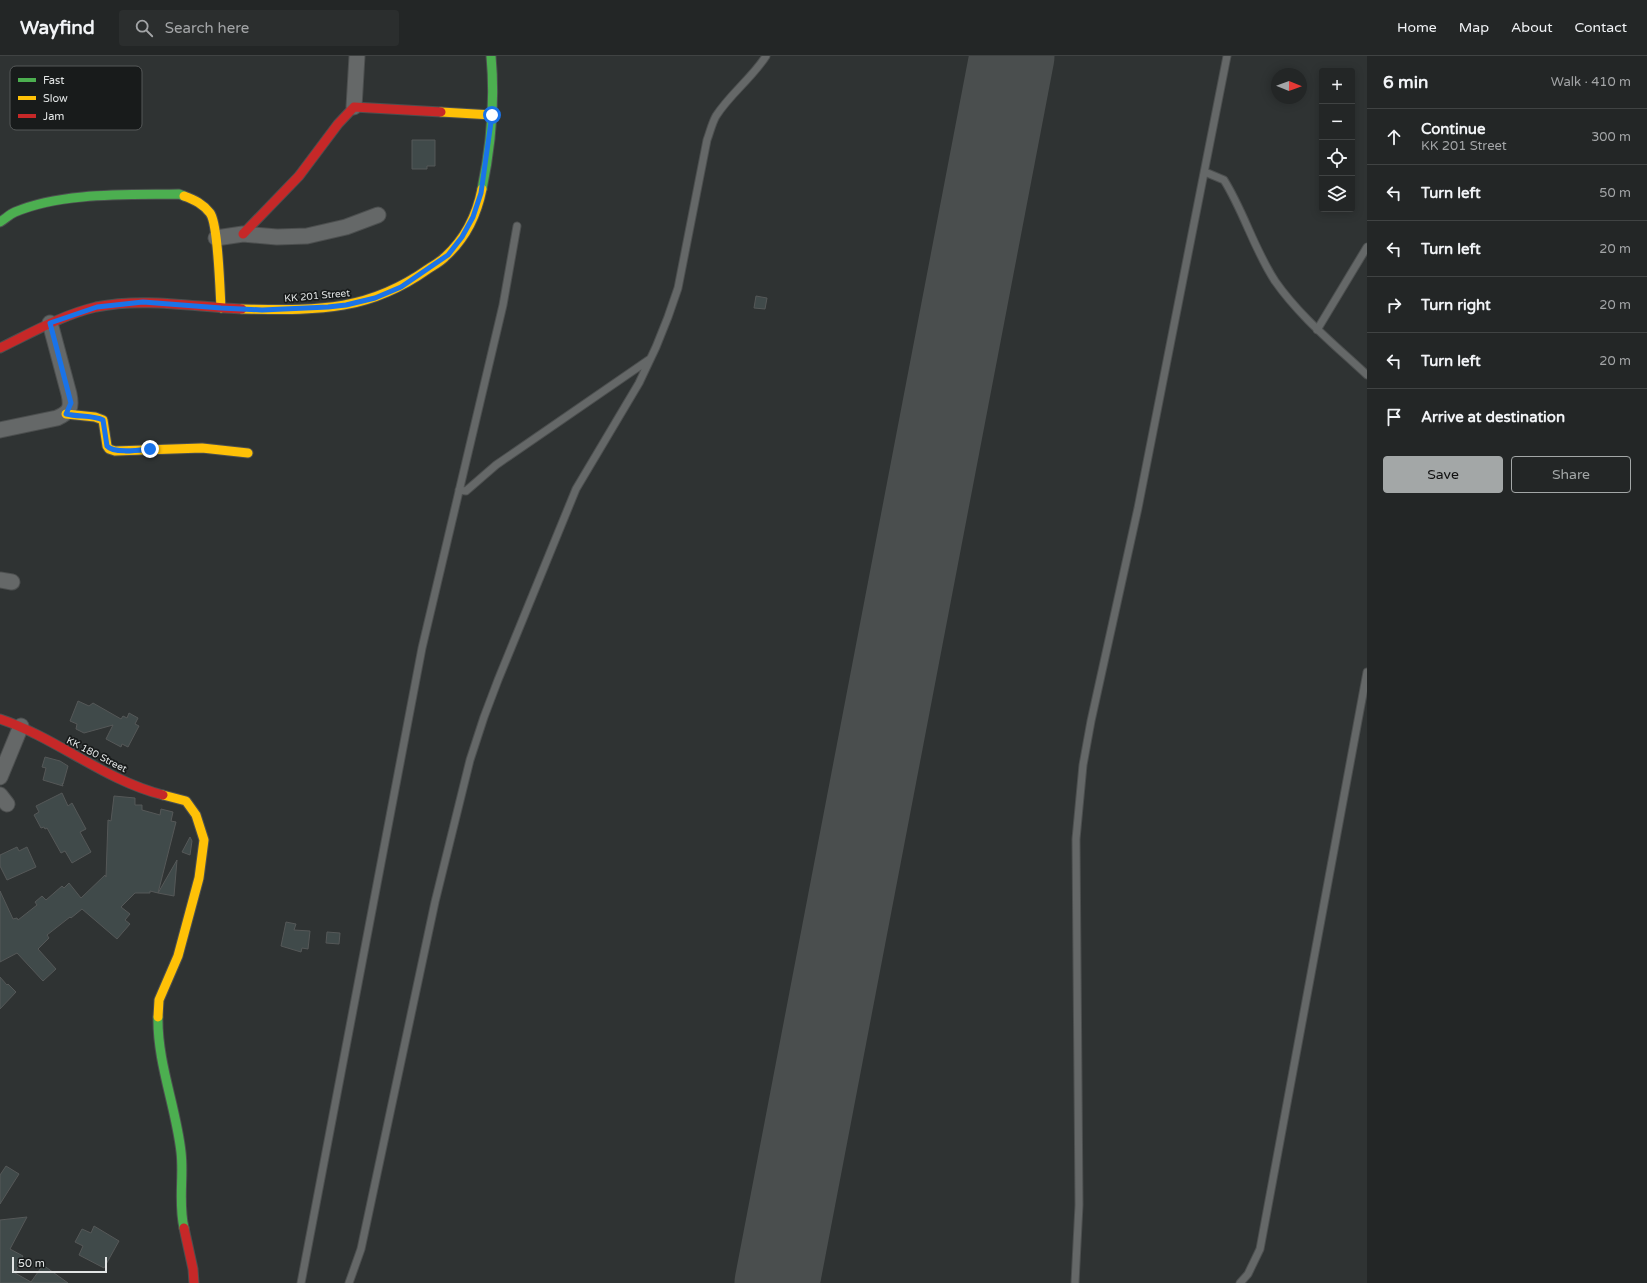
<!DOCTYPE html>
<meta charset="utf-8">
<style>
:root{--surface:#232626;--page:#2b2e2e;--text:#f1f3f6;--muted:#a3a5a7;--line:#404343;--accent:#a3a7a7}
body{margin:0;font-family:"Varela Round",sans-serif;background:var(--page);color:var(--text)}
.controls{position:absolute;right:12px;top:12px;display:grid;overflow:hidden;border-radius:4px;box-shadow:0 2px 10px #0003}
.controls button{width:36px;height:36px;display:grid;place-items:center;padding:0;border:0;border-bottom:1px solid var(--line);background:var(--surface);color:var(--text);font:20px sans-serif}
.compass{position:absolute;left:1271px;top:12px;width:36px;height:36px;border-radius:50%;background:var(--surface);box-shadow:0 2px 10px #0003;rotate:91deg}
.scale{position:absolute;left:12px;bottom:10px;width:95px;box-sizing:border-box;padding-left:4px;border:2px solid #e2e5e5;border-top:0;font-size:11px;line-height:14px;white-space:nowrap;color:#e2e5e5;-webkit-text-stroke:3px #181b1b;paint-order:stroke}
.stop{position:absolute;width:12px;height:12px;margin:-9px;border:3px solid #1a73e8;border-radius:50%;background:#fff}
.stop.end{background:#1a73e8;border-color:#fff;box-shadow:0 1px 4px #0008}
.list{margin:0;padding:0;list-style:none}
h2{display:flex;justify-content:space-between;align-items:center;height:52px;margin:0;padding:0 16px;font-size:17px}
h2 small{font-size:13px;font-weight:400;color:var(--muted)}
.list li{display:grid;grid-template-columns:26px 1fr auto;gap:12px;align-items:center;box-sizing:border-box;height:56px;padding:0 16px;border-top:1px solid var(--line)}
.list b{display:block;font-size:15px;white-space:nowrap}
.list p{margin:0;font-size:13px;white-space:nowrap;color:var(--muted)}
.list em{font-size:13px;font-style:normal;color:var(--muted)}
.actions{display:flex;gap:8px;padding:12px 16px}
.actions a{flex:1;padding:9px 0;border:1px solid var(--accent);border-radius:4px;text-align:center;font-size:14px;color:var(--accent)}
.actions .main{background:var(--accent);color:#111}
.icon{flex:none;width:22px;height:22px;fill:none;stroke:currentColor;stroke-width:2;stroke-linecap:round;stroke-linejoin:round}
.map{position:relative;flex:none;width:1367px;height:1227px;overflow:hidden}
header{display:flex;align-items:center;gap:24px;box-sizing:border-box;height:56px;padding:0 20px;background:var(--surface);border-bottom:1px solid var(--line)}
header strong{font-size:19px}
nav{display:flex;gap:22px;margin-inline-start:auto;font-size:14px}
.search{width:280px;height:36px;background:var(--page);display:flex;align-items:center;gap:10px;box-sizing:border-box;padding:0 14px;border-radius:4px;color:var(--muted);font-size:15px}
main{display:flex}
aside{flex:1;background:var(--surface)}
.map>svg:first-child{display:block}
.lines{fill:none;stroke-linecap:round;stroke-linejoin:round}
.runway{stroke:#4a4e4e;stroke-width:85}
.building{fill:#404a4a;stroke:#555858}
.lane-casing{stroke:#4c4f4f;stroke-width:9}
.street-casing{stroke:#4c4f4f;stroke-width:17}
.fast-casing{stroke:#4c4f4f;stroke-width:11}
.slow-casing{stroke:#4c4f4f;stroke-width:11}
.jam-casing{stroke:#4c4f4f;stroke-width:11}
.lane{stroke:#656868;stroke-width:7}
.street{stroke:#656868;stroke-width:15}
.fast{stroke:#4caf50;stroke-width:9}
.slow{stroke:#ffc107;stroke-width:9}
.jam{stroke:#c62828;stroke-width:9}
.route{stroke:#1a73e8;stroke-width:5}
.labels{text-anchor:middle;stroke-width:3.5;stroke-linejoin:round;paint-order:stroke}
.street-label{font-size:10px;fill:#e2e5e5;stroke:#181b1b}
.key{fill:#181b1b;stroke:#555858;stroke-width:1}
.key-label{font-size:11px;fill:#e2e5e5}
</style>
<header>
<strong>Wayfind</strong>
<div class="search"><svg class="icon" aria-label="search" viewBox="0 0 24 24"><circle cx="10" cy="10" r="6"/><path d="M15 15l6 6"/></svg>Search here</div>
<nav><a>Home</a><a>Map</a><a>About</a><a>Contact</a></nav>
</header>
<main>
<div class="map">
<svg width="1367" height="1227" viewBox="0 0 1367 1227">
<rect width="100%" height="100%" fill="#2f3333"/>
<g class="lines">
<path class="runway" d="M777,1227l235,-1227"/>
</g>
<path class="building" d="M412,84h23v26h-8v3h-15z
M756,240l11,2 -2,11 -11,-1z
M78,645l11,5 4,-3 28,16 2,-3 4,2 2,-5 9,5 -3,6 4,2 -11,21 -6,-3 -1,3 -15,-8 7,-14 -29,8 -8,-4 1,-5 -7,-3z
M45,701l15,4 8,5 -5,18 -1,-1 1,3 -20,-6 3,-12 -4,-1z
M62,737l6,13 4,-3 14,26 -6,3 11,20 -19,11 -7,-12 -4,2 -14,-25 -2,1 -1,-2 -3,1 -7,-13 5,-3 -3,-6z
M114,740l21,2v7h7v5l18,5 1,-6 12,3 -2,9 5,1 -18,71 -8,-2v2h-15l-14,14 9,7 -5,6 5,4 -13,15 -35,-30 -11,9 -1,-1 -23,18 2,3 -11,11 18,20 -13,12 -26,-28 -17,9v-71l13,28 4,-1 1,2 19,-15 -2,-3 7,-6 4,4 16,-14 2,2 5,-5 12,15 24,-23 1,2 2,-57 3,1z
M190,781l2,4 -2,14 -8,-3z
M17,791l2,4 8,-4 9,20 -29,13 -7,-14v-11z
M177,804l-3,36 -16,-3z
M286,866l10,2 -2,6 16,1 -2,18 -6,-1 -1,4 -20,-6z
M327,876l13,1 -1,11 -13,-1z
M0,921l7,8 1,-1 8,8 -16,17z
M6,1110l13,8 -19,30v-29z
M27,1161l-17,32 13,7 -8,17 16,9 12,-17 25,18h-68v-63z
M94,1170l25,15 -15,27 -25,-13 4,-9 -8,-4 7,-13 9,4z"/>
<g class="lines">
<g class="lane-casing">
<path id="lane" d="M1205,116l19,8c20,32 30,69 51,101 25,36 60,64 92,94
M1317,274l50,-83
M459,434l7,1 30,-26 154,-106
M301,1227l121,-635 81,-343 14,-79
M349,1227l12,-34 6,-28 68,-319 35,-142 14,-43 14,-37 78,-191 63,-106 17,-36 12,-30 10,-29 29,-148c3,-8 5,-17 9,-24 14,-22 36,-38 50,-60
M1075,1227l4,-78 -3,-366 7,-74 8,-44 47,-213 89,-452
M1240,1227l8,-9 12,-25 107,-577"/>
</g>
<g class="street-casing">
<path id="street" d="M354,51l3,-51
M216,182l27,-4 34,3 30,-1 39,-9 32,-12
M0,374l57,-12c13,-6 15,-10 12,-24l-19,-71
M0,524l12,2
M0,721l21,-51
M0,739l7,9"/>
</g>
<g class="fast-casing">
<path id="fast" d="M482,133c9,-43 13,-90 9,-133
M0,166c5,-3 10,-8 15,-10 47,-20 113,-17 164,-18l5,2
M158,961c-1,45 18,90 23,135 3,25 -3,50 3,76"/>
</g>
<g class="slow-casing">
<path id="slow" d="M441,56l51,3
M184,140c11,4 19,8 26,17 8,10 10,78 11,95
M242,253c73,1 124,4 186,-40 6,-4 12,-7 17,-12 20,-18 32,-43 37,-68
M66,358l29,3 8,3 4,26 2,3 6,2 87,-3 46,5
M158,961l1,-17 19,-44 21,-78 5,-38 -8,-25 -10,-14 -23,-6"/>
</g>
<g class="jam-casing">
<path id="jam" d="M243,178l56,-58 39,-52 16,-17 87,5
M0,292c31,-15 62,-33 96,-41 48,-10 98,0 146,2
M0,663c57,19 104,61 163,76
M184,1172l9,41 1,14"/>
</g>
<use href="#lane" class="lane"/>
<use href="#street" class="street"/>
<use href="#fast" class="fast"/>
<use href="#slow" class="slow"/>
<use href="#jam" class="jam"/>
</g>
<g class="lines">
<path class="route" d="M150,393c-10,1 -36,5 -43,-3l-4,-26c-9,-5 -25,-3 -37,-6l5,-11 -21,-80 47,-16 46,-5 78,6 41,2 66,-3 18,-2 29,-7 26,-11 47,-32 14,-18 11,-20 8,-24 11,-78"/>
</g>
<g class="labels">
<g class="street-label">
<text transform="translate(317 239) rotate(-5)" y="4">KK 201 Street</text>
<text transform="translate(97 698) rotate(27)" y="4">KK 180 Street</text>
</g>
</g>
<rect x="10" y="10" width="132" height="64" rx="6" class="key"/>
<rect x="18" y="22" width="18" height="4" fill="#4caf50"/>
<rect x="18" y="40" width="18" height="4" fill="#ffc107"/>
<rect x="18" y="58" width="18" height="4" fill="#c62828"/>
<g class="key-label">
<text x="43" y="28">Fast</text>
<text x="43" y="46">Slow</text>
<text x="43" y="64">Jam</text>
</g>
</svg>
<div class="controls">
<button>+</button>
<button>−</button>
<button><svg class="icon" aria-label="locate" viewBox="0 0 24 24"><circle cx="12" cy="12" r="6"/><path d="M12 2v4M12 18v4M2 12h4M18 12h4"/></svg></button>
<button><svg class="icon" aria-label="layers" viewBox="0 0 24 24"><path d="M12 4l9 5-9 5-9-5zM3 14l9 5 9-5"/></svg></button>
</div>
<svg class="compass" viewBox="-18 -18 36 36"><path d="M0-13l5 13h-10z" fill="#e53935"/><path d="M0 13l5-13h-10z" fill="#a3a5a7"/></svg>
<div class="scale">50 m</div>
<div class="stop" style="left:492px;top:59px"></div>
<div class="stop end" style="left:150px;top:393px"></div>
</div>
<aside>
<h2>6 min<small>Walk · 410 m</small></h2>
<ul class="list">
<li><svg class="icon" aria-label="ahead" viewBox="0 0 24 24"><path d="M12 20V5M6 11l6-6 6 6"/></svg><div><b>Continue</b><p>KK 201 Street</p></div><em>300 m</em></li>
<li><svg class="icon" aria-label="left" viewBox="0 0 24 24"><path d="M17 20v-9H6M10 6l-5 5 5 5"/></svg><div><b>Turn left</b></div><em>50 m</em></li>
<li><svg class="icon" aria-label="left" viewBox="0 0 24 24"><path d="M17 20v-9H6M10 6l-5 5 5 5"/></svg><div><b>Turn left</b></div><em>20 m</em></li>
<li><svg class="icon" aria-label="right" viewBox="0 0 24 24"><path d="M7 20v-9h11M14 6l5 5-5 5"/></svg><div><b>Turn right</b></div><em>20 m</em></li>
<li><svg class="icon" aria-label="left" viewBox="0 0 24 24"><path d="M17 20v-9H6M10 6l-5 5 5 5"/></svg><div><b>Turn left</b></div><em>20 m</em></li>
<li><svg class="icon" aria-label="arrive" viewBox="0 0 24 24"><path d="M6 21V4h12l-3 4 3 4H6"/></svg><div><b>Arrive at destination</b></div></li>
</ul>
<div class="actions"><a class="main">Save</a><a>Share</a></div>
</aside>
</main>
